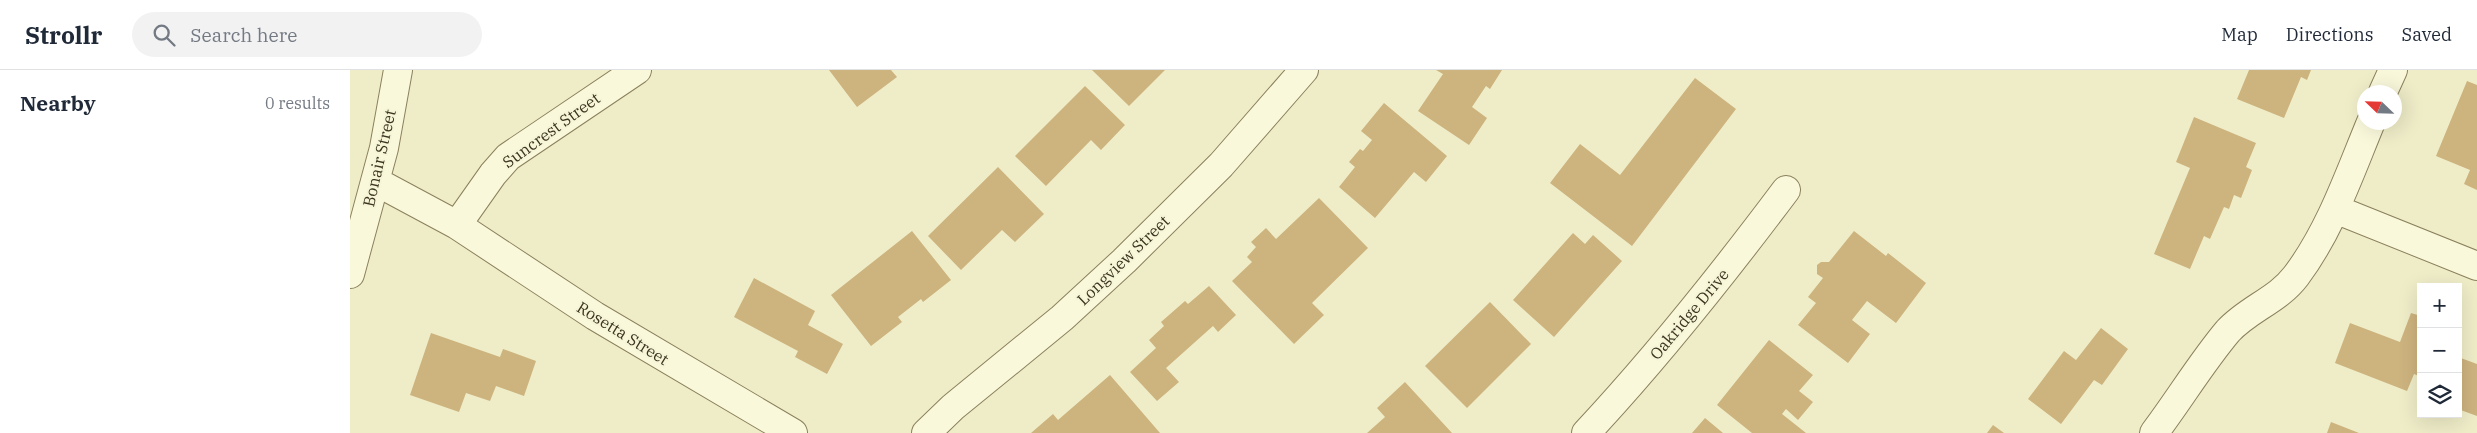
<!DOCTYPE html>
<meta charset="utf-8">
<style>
:root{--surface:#fff;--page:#f2f2f3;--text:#1f2937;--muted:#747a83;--line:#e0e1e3}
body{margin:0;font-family:"IBM Plex Serif",serif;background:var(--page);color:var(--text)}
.controls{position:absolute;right:15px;bottom:15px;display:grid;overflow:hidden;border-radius:0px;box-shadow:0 5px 20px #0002}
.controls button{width:45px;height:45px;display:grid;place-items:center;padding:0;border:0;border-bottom:1px solid var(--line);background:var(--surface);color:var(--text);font:25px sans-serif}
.compass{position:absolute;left:2007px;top:15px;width:45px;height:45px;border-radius:50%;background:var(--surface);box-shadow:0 5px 20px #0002;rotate:293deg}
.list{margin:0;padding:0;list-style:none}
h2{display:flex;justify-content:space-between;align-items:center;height:65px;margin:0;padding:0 20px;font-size:21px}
h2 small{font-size:16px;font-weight:400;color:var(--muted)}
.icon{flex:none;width:28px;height:28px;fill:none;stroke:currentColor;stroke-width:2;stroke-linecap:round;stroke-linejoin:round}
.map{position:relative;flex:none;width:2127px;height:363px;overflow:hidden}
header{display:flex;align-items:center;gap:30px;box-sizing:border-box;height:70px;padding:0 25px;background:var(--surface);border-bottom:1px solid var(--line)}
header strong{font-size:24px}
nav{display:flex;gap:28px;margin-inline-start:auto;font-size:18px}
.search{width:350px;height:45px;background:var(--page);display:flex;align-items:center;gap:12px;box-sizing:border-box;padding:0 18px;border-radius:28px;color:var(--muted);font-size:19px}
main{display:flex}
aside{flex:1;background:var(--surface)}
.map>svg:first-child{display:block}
.building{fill:#cdb37e}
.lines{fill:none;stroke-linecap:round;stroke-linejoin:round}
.minor-casing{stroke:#8b815c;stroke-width:30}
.minor{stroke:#f9f8db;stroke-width:28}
.labels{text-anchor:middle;stroke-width:4;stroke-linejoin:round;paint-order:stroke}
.street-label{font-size:16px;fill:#3b3420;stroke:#f6f5d7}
</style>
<header>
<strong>Strollr</strong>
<div class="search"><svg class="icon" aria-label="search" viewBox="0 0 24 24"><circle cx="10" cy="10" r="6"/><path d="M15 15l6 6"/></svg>Search here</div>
<nav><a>Map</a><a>Directions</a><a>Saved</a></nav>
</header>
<main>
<aside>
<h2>Nearby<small>0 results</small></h2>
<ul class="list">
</ul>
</aside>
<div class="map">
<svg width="2127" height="363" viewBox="0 0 2127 363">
<rect width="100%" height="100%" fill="#efedc8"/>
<path class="building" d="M479,0h62l6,7 -40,30z
M742,0h73l-36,36z
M1086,0h66l-12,19 -4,-3 -14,21 15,11 -18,27 -51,-34 25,-37z
M1899,0h62l-4,10 -6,-3 -17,41 -47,-19z
M1345,8l41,31 -104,137 -82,-63 30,-39 40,31z
M2117,11l10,4v105l-13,-6 6,-14 -34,-14z
M735,16l40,39 -24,25 -10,-10 -45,46 -31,-30z
M1034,33l63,53 -21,26 -12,-10 -39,46 -36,-31 16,-20 -6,-5 11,-13 3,2 9,-11 -11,-9z
M1844,47l62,26 -10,24 6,3 -11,28 -7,-3 -5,14 -5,-2 -14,32 -6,-3 -14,33 -36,-15 36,-86 -14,-6z
M648,97l46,47 -29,28 -13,-12 -41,40 -33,-34z
M969,128l49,50 -56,55 12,12 -30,29 -62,-63 20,-19 -5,-5 9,-10 -5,-5 15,-14 10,11z
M562,161l39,49 -28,22 -2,-3 -23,18 4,5 -31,24 -40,-51z
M1504,161l32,25 2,-3 38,30 -30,40 -29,-22 -15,19 18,14 -22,29 -50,-38 18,-22 -8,-6 15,-19 -6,-4v-9l4,-3h8z
M1223,163l12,11 8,-9 29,26 -68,76 -41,-37z
M404,208l61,33 -7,14 35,19 -16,30 -32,-17 3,-6 -64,-34z
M859,216l27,29 -18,17 -5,-6 -47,42 13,14 -22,19 -27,-29 26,-24 -7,-8 15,-14 -3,-4 24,-21 3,3z
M1140,232l41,42 -64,64 -42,-42z
M2061,243l10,3v61l-7,-3 -7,17 -72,-28 15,-40 50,19z
M1751,258l27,21 -26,36 -8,-5 -33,44 -33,-25 36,-48 12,9z
M81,263l69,24 3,-8 33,12 -12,35 -28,-10 -6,15 -24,-8 -7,19 -49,-17z
M1419,270l44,35 -14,16 14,11 -15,18 -12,-11 -4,5 24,19h-54l-35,-28z
M2108,287l19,7v52l-19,-7z
M760,305l50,58h-129l22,-19 5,6z
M1055,312l47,51h-85l18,-16 -8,-9z
M1355,348l18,15h-31z
M1981,352l28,11h-32z
M1643,355l11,8h-17z"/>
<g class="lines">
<g class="minor-casing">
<path id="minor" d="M2033,22l10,-22
M25,111l82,44 138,91 198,117
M1985,139l142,57
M107,155l36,-51 15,-17 129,-87
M0,204l34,-126 14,-78
M576,363l27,-26 109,-89 62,-57 97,-96 83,-95
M1236,363c72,-77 137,-159 200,-243
M1804,363c25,-33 47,-70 74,-102 20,-22 50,-31 68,-55 34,-45 53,-101 75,-154"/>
</g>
<use href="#minor" class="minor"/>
</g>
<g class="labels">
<g class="street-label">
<text transform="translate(201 60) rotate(-36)" y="6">Suncrest Street</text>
<text transform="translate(29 88) rotate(-77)" y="6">Bonair Street</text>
<text transform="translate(773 190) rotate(-44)" y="6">Longview Street</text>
<text transform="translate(1339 244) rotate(-50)" y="6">Oakridge Drive</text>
<text transform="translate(273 263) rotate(32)" y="6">Rosetta Street</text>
</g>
</g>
</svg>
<div class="controls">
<button>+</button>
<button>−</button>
<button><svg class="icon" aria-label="layers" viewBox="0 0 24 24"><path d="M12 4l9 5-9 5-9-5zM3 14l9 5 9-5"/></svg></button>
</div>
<svg class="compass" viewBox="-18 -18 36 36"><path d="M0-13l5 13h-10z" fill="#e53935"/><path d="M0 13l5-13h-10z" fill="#747a83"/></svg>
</div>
</main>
